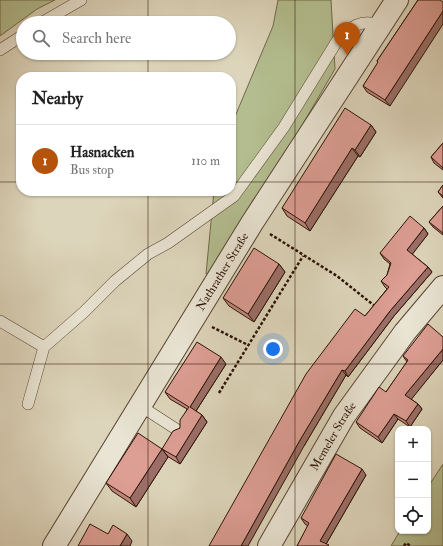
<!DOCTYPE html>
<meta charset="utf-8">
<style>
:root{--surface:#fff;--page:#f6f6f6;--text:#222;--muted:#767676;--line:#e0e0e0;--accent:#b45309}
body{margin:0;font-family:"IM FELL Double Pica",serif;background:var(--page);color:var(--text)}
.controls{position:absolute;right:12px;bottom:12px;display:grid;overflow:hidden;border-radius:8px;box-shadow:0 1px 3px #0004}
.controls button{width:36px;height:36px;display:grid;place-items:center;padding:0;border:0;border-bottom:1px solid var(--line);background:var(--surface);color:var(--text);font:20px sans-serif}
.you{position:absolute;left:273px;top:349px;width:14px;height:14px;margin:-10px;border:3px solid #fff;border-radius:50%;background:#1a73e8;box-shadow:0 0 0 6px #1a73e833}
.badge{display:grid;place-items:center;width:26px;height:26px;border-radius:50%;background:var(--accent);color:#fff;font-size:13px;font-weight:700}
.pin{position:absolute;translate:-50% -33px;filter:drop-shadow(0 1px 2px #0008)}
.pin::after{content:'';position:absolute;top:21px;width:14px;height:12px;background:inherit;clip-path:polygon(0 0,100% 0,50% 100%)}
.list{margin:0;padding:0;list-style:none}
h2{display:flex;justify-content:space-between;align-items:center;height:52px;margin:0;padding:0 16px;font-size:17px}
h2 small{font-size:13px;font-weight:400;color:var(--muted)}
.list li{display:grid;grid-template-columns:26px 1fr auto;gap:12px;align-items:center;box-sizing:border-box;height:72px;padding:0 16px;border-top:1px solid var(--line)}
.list b{display:block;font-size:15px;white-space:nowrap}
.list p{margin:0;font-size:13px;white-space:nowrap;color:var(--muted)}
.list em{font-size:13px;font-style:normal;color:var(--muted)}
.icon{flex:none;width:22px;height:22px;fill:none;stroke:currentColor;stroke-width:2;stroke-linecap:round;stroke-linejoin:round}
.map{position:relative;flex:none;width:443px;height:546px;overflow:hidden}
.search{position:absolute;background:var(--surface);box-shadow:0 1px 3px #0004;left:16px;top:16px;width:220px;height:44px;display:flex;align-items:center;gap:10px;box-sizing:border-box;padding:0 14px;border-radius:22px;color:var(--muted);font-size:15px}
.panel{position:absolute;background:var(--surface);box-shadow:0 1px 3px #0004;left:16px;top:72px;width:220px;height:124px;border-radius:16px}
.map>svg:first-child{display:block}
.green{fill:#b3bd8f;stroke:#70684b}
.lines{fill:none;stroke-linecap:round;stroke-linejoin:round}
.service-casing{stroke:#584334;stroke-width:12}
.minor-casing{stroke:#584334;stroke-width:24}
.path{stroke:#2c1207;stroke-width:2.5;stroke-dasharray:3 2;stroke-linecap:butt}
.service{stroke:#e9e4d3;stroke-width:11}
.minor{stroke:#e9e4d3;stroke-width:22}
.wall{fill:#be887f;stroke:#2c1207}
.shaded-wall{fill:#9b6f68;stroke:#2c1207}
.building{fill:#dd9e94;stroke:#2c1207}
.grid{fill:none;stroke:#2c1207;stroke-width:1;stroke-opacity:0.55}
.labels{text-anchor:middle;stroke-width:3.5;stroke-linejoin:round;paint-order:stroke}
.street-label{font-size:12px;fill:#2c1207;stroke:#e9e4d3}
</style>
<div class="map">
<svg width="443" height="546" viewBox="0 0 443 546">
<rect width="100%" height="100%" fill="#ddd5bb"/>
<filter id="stains"><feTurbulence type="fractalNoise" baseFrequency=".005" numOctaves="4"/><feColorMatrix values="0 0 0 0 .2 0 0 0 0 .09 0 0 0 0 .02 0 0 0 .5 -.17"/></filter>
<radialGradient id="worn" r=".72"><stop offset=".6" stop-color="#630" stop-opacity="0"/><stop offset="1" stop-color="#630" stop-opacity=".3"/></radialGradient>
<path class="green" d="M0,0h55l-18,9 -37,27z
M278,0h53l4,69 -120,205h-9l8,-83h17v-65l42,-100z
M443,464v82h-52l9,-15h28v-44z"/>
<g class="lines">
<g class="service-casing">
<path id="service" d="M41,23l40,-23
M0,50l23,-15
M0,321l44,26
M28,404l16,-57 40,-35 31,-31 33,-27 20,-11 66,-47 50,-69 53,-86c12,-13 25,-24 43,-15
M139,405l40,26"/>
</g>
<g class="minor-casing">
<g id="minor">
<path id="s1" d="M54,546l198,-323 145,-223"/>
<path id="s2" d="M269,546l75,-130 61,-84 38,-45"/>
</g>
</g>
<path class="path" d="M270,234l67,42 39,31
M212,327l36,18
M219,393l84,-137
M404,546l2,-3 5,3"/>
<use href="#service" class="service"/>
<use href="#minor" class="minor"/>
</g>
<path class="wall" d="M418,0l-28,106 -23,-14 -4,-6 15,-23 -1,-2z
M371,125l5,7 -16,25 -2,-1 -48,75 -23,-15 -5,-8z
M443,143v27l-9,-7 -3,-6z
M443,185v13l-5,-6z
M443,206v29l-10,-8 -4,-5z
M424,228l4,6 -16,20 16,13 4,5 -38,44 -46,61 -2,-2 -42,71 61,-130 22,-27 -2,-2 -4,-6 6,-6 3,-11 -6,-5 -4,-6z
M279,264l6,8 -31,50 -25,-16 -6,-8z
M443,337v23l-32,39 7,5 4,5 -12,18 -12,-8 -16,24 -22,-15 -4,-6 30,-30 21,-30 -4,-6z
M226,364l-30,47 6,4 5,7 -27,42 -13,-8 -5,-7 18,-21 7,-19 -17,-10 -5,-7z
M162,449l6,8 -32,50 -24,-16 -6,-8z
M366,475l-40,69 -29,2 11,-20 -3,-2 -4,-6z"/>
<path class="shaded-wall" d="M443,11v13l-53,82 -5,-6z
M371,125l5,7 -16,25 -5,-7z
M352,148l6,8 -48,75 -5,-8z
M424,228l4,6 -17,22 -4,-6z
M279,264l6,8 -31,50 -6,-8z
M428,267l4,5 -38,44 -46,61 -3,-6 45,-60z
M443,349v11l-33,41 -5,-6z
M221,357l5,7 -32,50 -4,-7z
M342,370l4,5 -42,71 -56,100h-7l59,-106z
M418,404l4,5 -12,18 -4,-6z
M394,414l4,5 -16,24 -4,-6z
M202,415l5,7 -27,42 -4,-7z
M162,449l6,8 -32,50 -6,-9z
M362,469l4,6 -41,71 -5,-5z
M127,534l5,7 -2,5h-10z"/>
<path class="building" d="M418,0h22l3,2v9l-58,89 -22,-14 15,-24 -1,-1z
M345,108l26,17 -16,25 -3,-2 -47,75 -23,-15z
M443,143v25l-12,-11z
M443,185v11l-5,-4z
M443,206v27l-14,-11z
M410,216l14,12 -17,22 21,17 -38,44 -45,60 -3,-1 -42,70 -59,106h-32l97,-172 49,-65 10,7 24,-29 -8,-6 6,-6 4,-12 -11,-10z
M254,248l25,16 -31,50 -25,-16z
M428,324l15,13v12l-38,46 13,9 -12,17 -12,-7 -16,23 -22,-15 23,-35 7,5 22,-32 -5,-4z
M197,342l24,15 -31,50 12,8 -26,42 -14,-8 11,-18 7,-3v-8l9,-13 -24,-15z
M138,433l24,16 -32,49 -24,-15z
M336,454l26,15 -42,72 9,4 -1,1h-31l12,-23 -8,-5z
M90,524l18,10 5,-9 14,9 -7,12h-42z"/>
<path class="grid" d="M148,0v23M295,0v546M148,53v24M0,182h21M231,182h212M148,191v355M0,364h443"/>
<g class="labels">
<g class="street-label">
<text dy="4" stroke="none"><textPath href="#s1" startOffset="322">Nathrather Straße</textPath></text>
<text dy="4" stroke="none"><textPath href="#s2" startOffset="127">Memeler Straße</textPath></text>
</g>
</g>
<rect width="100%" height="100%" filter="url(#stains)"/>
<rect width="100%" height="100%" fill="url(#worn)"/>
</svg>
<div class="controls">
<button>+</button>
<button>−</button>
<button><svg class="icon" aria-label="locate" viewBox="0 0 24 24"><circle cx="12" cy="12" r="6"/><path d="M12 2v4M12 18v4M2 12h4M18 12h4"/></svg></button>
</div>
<div class="you"></div>
<div class="pin badge" style="left:347px;top:55px">1</div>
<div class="search"><svg class="icon" aria-label="search" viewBox="0 0 24 24"><circle cx="10" cy="10" r="6"/><path d="M15 15l6 6"/></svg>Search here</div>
<section class="panel">
<h2>Nearby<small></small></h2>
<ul class="list">
<li><span class="badge">1</span><div><b>Hasnacken</b><p>Bus stop</p></div><em>110 m</em></li>
</ul>
</section>
</div>
